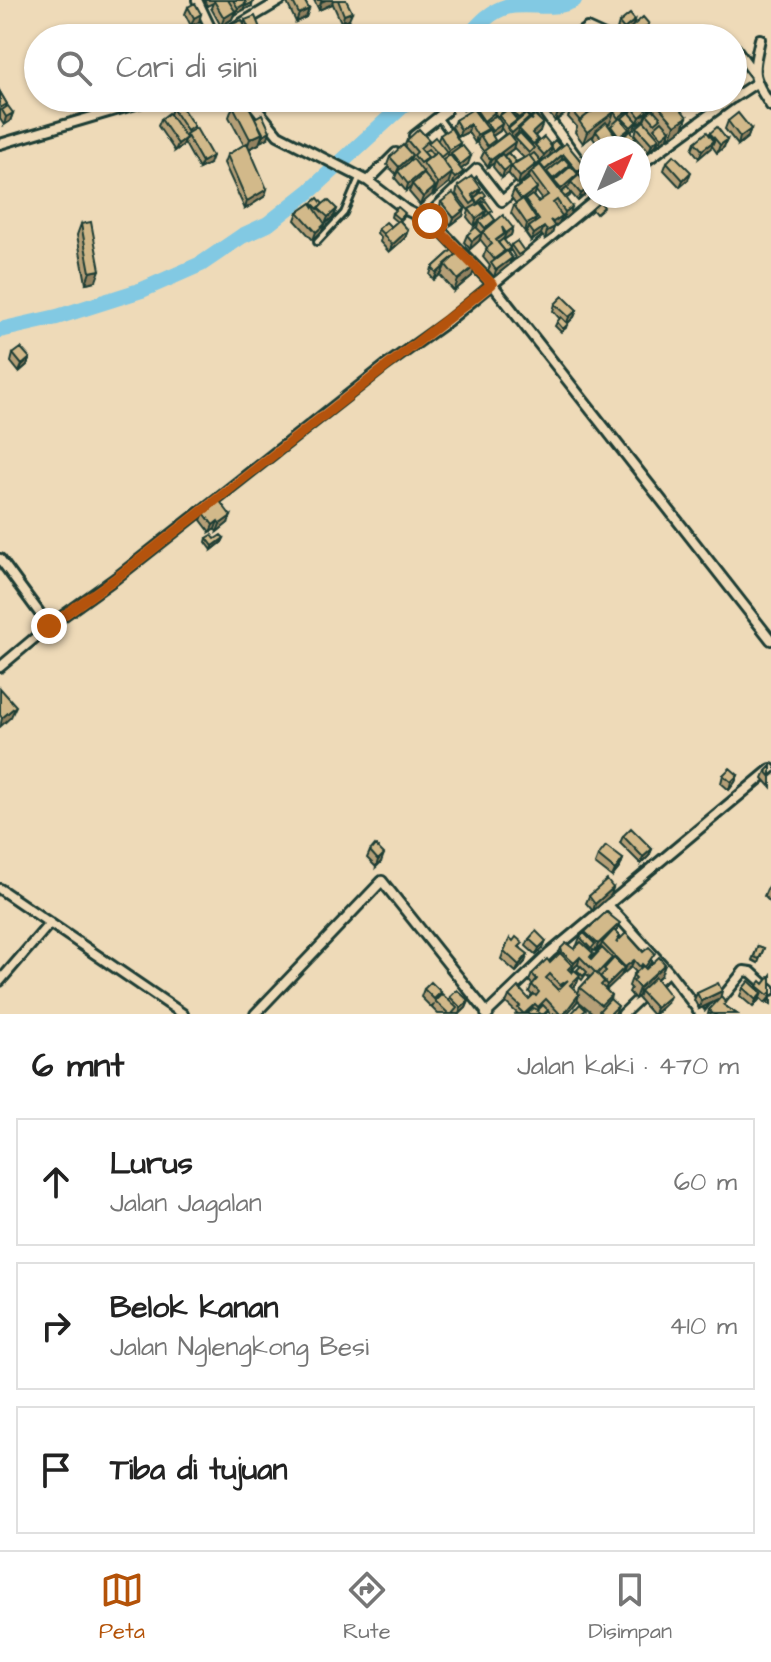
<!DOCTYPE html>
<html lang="id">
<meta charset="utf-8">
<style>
:root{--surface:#fff;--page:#f2f2f2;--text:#222;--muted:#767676;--line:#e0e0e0;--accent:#b45309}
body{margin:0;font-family:"Architects Daughter",sans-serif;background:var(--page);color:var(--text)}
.compass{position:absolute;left:579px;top:136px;width:72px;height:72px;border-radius:50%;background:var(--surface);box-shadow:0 2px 6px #0004;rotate:44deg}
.stop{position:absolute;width:24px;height:24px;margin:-18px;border:6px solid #b45309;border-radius:50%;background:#fff}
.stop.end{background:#b45309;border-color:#fff;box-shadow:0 2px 8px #0008}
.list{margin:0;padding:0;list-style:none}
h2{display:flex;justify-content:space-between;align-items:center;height:104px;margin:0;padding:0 32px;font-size:34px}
h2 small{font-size:26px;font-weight:400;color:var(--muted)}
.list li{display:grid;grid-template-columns:52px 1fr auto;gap:24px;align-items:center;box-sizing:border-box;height:128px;margin:0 16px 16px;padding:0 16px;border:2px solid var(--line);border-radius:0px}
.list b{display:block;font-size:30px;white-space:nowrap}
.list p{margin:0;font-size:26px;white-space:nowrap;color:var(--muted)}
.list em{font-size:26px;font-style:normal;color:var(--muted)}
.icon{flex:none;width:44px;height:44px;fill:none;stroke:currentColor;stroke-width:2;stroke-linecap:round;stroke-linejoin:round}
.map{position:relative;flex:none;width:771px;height:1014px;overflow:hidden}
.search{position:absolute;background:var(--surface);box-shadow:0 2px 6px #0004;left:24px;right:24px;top:24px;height:88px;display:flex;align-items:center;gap:20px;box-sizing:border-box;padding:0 28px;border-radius:44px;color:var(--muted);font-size:30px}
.sheet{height:536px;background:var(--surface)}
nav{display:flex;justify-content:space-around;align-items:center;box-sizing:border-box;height:112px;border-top:2px solid var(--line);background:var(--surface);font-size:22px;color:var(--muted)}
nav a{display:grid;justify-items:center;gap:4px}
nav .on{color:var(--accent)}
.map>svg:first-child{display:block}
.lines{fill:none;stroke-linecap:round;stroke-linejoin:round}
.river{stroke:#82c9e3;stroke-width:16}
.service-casing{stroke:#1f3d34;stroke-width:10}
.minor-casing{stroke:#1f3d34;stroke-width:14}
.service{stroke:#eedab8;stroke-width:4}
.minor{stroke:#eedab8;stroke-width:8}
.wall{fill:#b59f77;stroke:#1f3d34;stroke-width:2;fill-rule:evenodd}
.shaded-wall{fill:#938261;stroke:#1f3d34;stroke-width:2}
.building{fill:#d2b98a;stroke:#1f3d34;stroke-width:2;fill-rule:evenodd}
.route{stroke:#b45309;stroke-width:10}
</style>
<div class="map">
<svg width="771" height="1014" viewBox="0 0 771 1014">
<rect width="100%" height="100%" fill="#eedab8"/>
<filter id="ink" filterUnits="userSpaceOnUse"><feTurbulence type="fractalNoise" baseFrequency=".0125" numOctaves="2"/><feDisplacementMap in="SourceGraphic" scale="16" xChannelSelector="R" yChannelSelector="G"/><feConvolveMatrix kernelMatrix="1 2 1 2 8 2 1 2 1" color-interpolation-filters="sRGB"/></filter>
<g filter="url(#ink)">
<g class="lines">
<path class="river" d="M467,38c12,-13 22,-26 39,-31 22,-6 46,5 68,-7
M0,330l57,-13 85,-27 59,-26 41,-28 26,-12 43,-34 100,-92"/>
<g class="service-casing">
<path id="service" d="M438,117l11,15
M317,242l27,-29 15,-35"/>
</g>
<g class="minor-casing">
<path id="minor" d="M197,0l18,38
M217,38l64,-38
M573,38l14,-10 22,10
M760,39c-8,36 -9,36 11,67
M736,49l17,23
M248,98l30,37 90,46 38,29 30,15 56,59 279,356
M534,98l57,79
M733,98l23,-15
M414,136l32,-25
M0,144l156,-46
M639,166l93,-68
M368,181l28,-28
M425,218l52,-49 25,32 34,-30
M0,559l49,67
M0,667l49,-41 67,-48 269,-212 63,-45 152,-125
M0,889l183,125
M607,904l61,67 33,43
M0,981l50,-58
M570,994l9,10 -7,10
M255,1014l127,-133 106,133
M486,1014l64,-61 221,-184
M623,1014l45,-43
M709,1014l35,-43 7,1 20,18"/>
</g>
<use href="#service" class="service"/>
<use href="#minor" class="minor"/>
</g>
<path class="wall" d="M204,0h49l-1,6 -8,4v-2l-1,2 -8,5 -1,-1 -2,5 -11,7 -10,-18 2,-5 -6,3z
M288,0h16l5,9 -3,8 -10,5 -9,-19z
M314,0h32l6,38h-20l1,-2 7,-3 -1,-3 2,-8 -9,-20v2l-13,6z
M188,7l11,15 -8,4 -6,-12z
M245,20l19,18h-37l-1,-2 4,-11 14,-1z
M635,20l-2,6 16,-2 -3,8 -7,6h-15l2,-6 -4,4 -5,-6 2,-7z
M0,92l7,12 -1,3 7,6 -3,8 -6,4 -4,-6z
M456,98h22l-1,3 -13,9z
M501,98l15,1 -1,3 22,15 3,14 -5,5 3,4 -1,4 23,2 25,20 -3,8 -3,2 10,11 -3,7 -8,7 -7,-8 -1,3 -4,3 4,15 -7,6 -2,-2 -2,5 -5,4 -2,7 -7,5 -4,-5 -10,7 -5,-7 2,-4 -3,2 -14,-19 3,-8 2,-1 -5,-7 3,-7 14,-11 2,-5 -12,11 -10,-12 1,-2 -7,7 -9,-11 1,-4 -6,4 -7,-9 3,-6 -7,-9 1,-3 -3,3 -7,-11 -10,5 -6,-10 3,-7 19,-10 1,-2 19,3 6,-4 -1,-1zM501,128l4,6 -11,9 -1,-7 7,-5zM513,147l11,11 -8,4 -8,-9 5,-4zM536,191l6,8 -4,3 -4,-5z
M567,98h35l12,14 17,-4 -2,5 1,1 3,-6 11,11 -7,5 -1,-1 -2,6 -3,2 4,10 8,9 -3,7 -1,1v-10h-19l-2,-2 2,-4 -4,4 4,2h-20l-7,-10 1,-3 -11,8 -8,-11 2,-5 -9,-10 3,-7 2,-2 -18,13 -10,-13 3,-8z
M639,98h22l26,19 -4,11 -12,9 -2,-3 -1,3 -8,7 -3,-3 -1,4 -7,6 -14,-16 2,-8 7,-6 3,-7 7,-5 2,-5 -7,6z
M233,106l35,32 -9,4v2l-10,5 16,47 -20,13 -21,-46 3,-8 17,-10 -15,-28z
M172,108l22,18 -1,4 16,34 -10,5 -15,-27 -1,3 -8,6 -17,-25 3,-7 9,-4z
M728,121l23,8 -3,8 -10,8 -13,-16z
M710,133l14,14 -7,6 -5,-7 -13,12 -7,-9 3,-7 14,-8z
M440,135l20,8 -1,4 9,17 -7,5 2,3 -3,7 -8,7 -3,-4 -15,13 -1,-2 -13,12 -11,-13 2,-5 -5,4 -11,-13 2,-5 -1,1 -9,-9 3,-8 14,-10 3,-7 21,2 10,-2z
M667,162l21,18 -8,7 -16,-17z
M458,186l27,13 -5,4 1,2 1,-2 13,17 -1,3 19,5 -2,7 -7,5 6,8 1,-3 11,10 -6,4 -6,-10 -2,4 4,5 -3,7 -15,12 -6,-7 2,-4 -7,-9 4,-9 -7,-9 1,-5 -2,7 -9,8 -6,-7 3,-7 10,-7 1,-5 -4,3 -7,-9 2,-6 -13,-17z
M441,202l24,7 -2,7 -12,9 -12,-16z
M312,203l11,1 14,5 -3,7 -9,8 -3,7 -9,9 -18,-20 3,-8 14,-7z
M392,213l12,4 -4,4 8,9 -3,8 -16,14 -9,-10 1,-4 -4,-5 1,-4 13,-2 6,-5 -6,-5z
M81,224l15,57 -10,2 -9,-48z
M452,250l20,26 -18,15 -13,-15 1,-3 -8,7 -4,-5 2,-7z
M555,304l22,6 -3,7 -7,7 -1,4 -5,4 -6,-6 2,-4 3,-3 -7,-8z
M13,354l14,11 -8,7 -8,-10z
M204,513l24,10 -11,9 -2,-3 -5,3 -9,-12z
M207,538l8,1 9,-1 -2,4 -10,8 -6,-8z
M771,766v21l-8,-9 3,-7z
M723,775h15l-3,7 -6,8 -8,-7z
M623,836l29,13 -3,7 -8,8 -21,-21z
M370,851l11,11 -5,5 -9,-9z
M598,856l25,3 -3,8 -8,10 -17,-13z
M771,884v19l-7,-7 3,-7z
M611,895l-18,16 -7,-8 3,-7z
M617,930l-1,2 4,4 -1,5 33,20 -5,7 14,7 -4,4 10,24 -11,11h-4l-14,-16 1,-2 -4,3 -6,-7 2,-4 -2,-2 4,-11 3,-3 -5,-5 -8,7h-1l-16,16 5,5 -1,5 8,6 -3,8h-21l-17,-14 -10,14h-17l-2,-3 -2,3h-30l1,-1 -11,-10 3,-7 20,3 3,-4 -3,-3 3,-8 -3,-3 3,-7 18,-11 8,-8 3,-7 13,1 3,-4 3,-8 5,-5zM601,946l-2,4 -8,8 2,-8 2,1zM578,964l2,3 -4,5 -4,1 -2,-3 1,1zM586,974l4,3 -10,11 -2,5 -5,-6 4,-4 2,-6 3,3z
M529,939l17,2 -3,7 -7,7 -10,-9z
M513,941l8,7 4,14 -9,10 -15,-13 3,-8z
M758,946l6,2 -6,15 -6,-3z
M771,975v30l-3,-2 3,-7 -6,7 -5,-5 -7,9 -13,-11 3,-8h13l1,-2 7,-2z
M424,989l17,3 -1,4 9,4 1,-3 19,4 -3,7 -6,6h-22l-6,-6 2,-4 -3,3 -10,-10z
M697,993l23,5 5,8 12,8h-29l1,-4 10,-11 -20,10 -5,-9z"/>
<path class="shaded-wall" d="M326,0h7l-1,4 -13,6 2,-8z
M246,3l-3,7 -8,5 3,-7z
M309,9l-3,8 -10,5 3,-8z
M235,11l-3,8 -11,7 3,-8z
M352,12l-3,7 -7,4 2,-8z
M201,14l-2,8 -8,4 3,-8z
M635,20l-3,8 -10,8 2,-7z
M649,24l-3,8 -7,6h-6z
M355,31l-3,7h-6l1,-3z
M473,98h5l-1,3 -13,9 2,-8z
M580,98h8l-33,23 3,-8z
M657,98h4v2l-12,10 2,-8z
M647,111l-3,8 -7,5 3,-7z
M614,112l-4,11 -13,10 -1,-2 -2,4 -11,8 4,-11z
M13,113l-3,8 -6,4 2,-8z
M687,117l-4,11 -12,9 4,-12z
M529,118l-3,8 -7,3 -1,4 -9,8 3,-8z
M637,121l-3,8 -6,5 3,-7z
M543,123l-3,8 -11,10 3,-8z
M470,124l-2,8 -10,5 3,-7z
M502,124l-2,7 -11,7 3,-7z
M488,129l-3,7 -5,-1 -2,5 -3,3 2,-8z
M629,129l-3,8 -5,1 -1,4 -3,2 2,-7z
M751,129l-3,8 -10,8 2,-8z
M670,130l-2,7 -8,7 2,-7z
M270,131l-2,7 -8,4 3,-7z
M263,133l-4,11 -13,6 4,-11z
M186,138l-3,7 -8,6 3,-7z
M659,138l-3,7 -7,6 3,-7z
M618,139l-2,7 -3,2h-6z
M727,140l-3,7 -7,6 3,-8z
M714,141l-3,7 -12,10 3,-8z
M515,142l-2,7 -17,12 -1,-1 -1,3 -6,4 3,-7z
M460,143l-2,7 -11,8 2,-8z
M552,147l-2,8 -9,7 3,-7z
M563,154l-2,8 -18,15 2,-7z
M412,155l-3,7 -13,12 3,-7z
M212,156l-3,8 -10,5 3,-7z
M471,156l-3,8 -11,8 3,-7z
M536,164l-3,7 -15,14 2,-8z
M511,165l-2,8 -7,5 2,-7z
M570,165l-3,7 -13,9 -4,5 3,-7z
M585,166l-3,8 -11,8 -2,4 -11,10 3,-7z
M423,172l-2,8 -9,4 -1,3 -5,4 2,-7z
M463,172l-3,7 -8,7 3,-8z
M691,172l-3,8 -8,7 3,-7z
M452,173l-4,11 -14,11 4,-11z
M435,187l-3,8 -12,10 3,-8z
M589,187l-3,7 -8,7 3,-7z
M481,188l-3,7 -9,7 3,-7z
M537,188l-3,8 -7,6 -2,-2 -1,4 -3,-4z
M267,189l-2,7 -20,13 2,-8z
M572,207l-2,7 -7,6 2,-8z
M337,209l-3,7 -9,8 3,-7z
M465,209l-2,7 -12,9 3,-7z
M486,211l-2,8 -5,2 -5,5 2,-7z
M562,216l-3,7 -5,4 -2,7 -7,5 2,-8 4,-2 2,-7z
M536,219l-3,7 -4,1 -1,3 -3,2 2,-8z
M325,224l-3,7 -9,9 3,-8z
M544,227l-3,7 -10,7 3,-7z
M513,228l-2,7 -8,5 3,-7z
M408,230l-3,8 -16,14 3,-7z
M482,233l-3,8 -9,8 2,-8z
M512,258l-3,7 -15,12 2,-7z
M476,265l-4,11 -18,15 4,-11z
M445,266l-3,7 -8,7 3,-7z
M100,270l-4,11 -10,2 4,-11z
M577,310l-3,7 -8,8 3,-8z
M30,358l-3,7 -8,7 3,-7z
M231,516l-3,7 -11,9 3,-8z
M218,521l-3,8 -5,3 3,-7z
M224,538l-2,4 -10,8 1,-4z
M16,706l-5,11 -11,10 2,-9z
M738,775l-3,7 -6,8 2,-8z
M652,849l-3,7 -8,8 2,-7z
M384,854l-3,8 -5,5 2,-7z
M623,859l-3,8 -8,10 3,-7z
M613,888l-2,7 -18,16 2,-7z
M620,923l-3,7 -14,14 -1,-1 -1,3 -6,5 3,-7z
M546,941l-3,7 -7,7 3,-7z
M528,954l-3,8 -9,10 3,-7z
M580,957l-2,7 -7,7 3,-8z
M634,960l-3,7 -8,7 2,-7z
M665,964l-4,11 -19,17 -2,-1 -1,5 -4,3 4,-11z
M624,968l-3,8 -17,16 3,-7z
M580,975l-3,8 -9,9 2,-7z
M722,991l-2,8 -21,10 2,-8z
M762,993l-3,7 -6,7 3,-7z
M579,994l-2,8 -10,12h-3z
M670,996l-3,7 -13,11 2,-6z
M469,1001l-3,7 -7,6 2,-6z"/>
<path class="building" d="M215,0h13l7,11 -11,7 -10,-17z
M233,0h11l2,3 -8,5z
M244,0h9l1,2 -8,4z
M292,0h12l5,9 -10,5z
M338,0h8l6,12 -8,3z
M195,3l6,11 -7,4 -6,-11z
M630,14l5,6 -11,9 -5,-6z
M255,16l9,22h-11l-8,-18z
M643,17l6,7 -16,14 -6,-7z
M349,19l6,12 -8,4 -6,-13z
M242,20l8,18h-14l-6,-13z
M341,32l2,6h-9l-1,-2z
M597,32l5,6h-13z
M0,92l7,12 -7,4z
M501,98h14l1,1 -8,7z
M521,98h11l8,11 -10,8 -4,-4 -8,5 -9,-11z
M550,98l16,1 14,-1 -22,15 -10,-13z
M587,98h3l7,10 -7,5 -8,-10z
M592,98h10l3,4 -6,4z
M662,98h10l15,19 -12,8 -19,-22z
M245,99l18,34 -13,6 -17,-33z
M486,100l9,12 -11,9 -9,-13z
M606,101l8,11 -27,20 -8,-11z
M626,102l5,6 -13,10 -4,-6z
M640,102l7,9 -7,6 -7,-9z
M179,103l15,23 -7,5 -15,-23z
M579,103l9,11 -8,7 -9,-11z
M501,105l4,5 -8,7 -1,-2 -1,1 -1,-5z
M8,106l5,7 -7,4 -4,-7z
M473,109l15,20 -11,6 -7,-11 -9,6 -6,-10z
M508,109l9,11 -9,7 -9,-11z
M653,109l8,9 -6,5 -8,-9z
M629,112l8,9 -6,6 -9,-9z
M169,113l17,25 -8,6 -17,-25z
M738,113l13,16 -11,8 -12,-16z
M262,114l8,17 -7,4 -8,-17z
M526,114l3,4 -17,15 -4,-4z
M496,115l6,9 -10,7 -6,-9z
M535,115l8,8 -11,10 6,7 -5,4 -14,-15 11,-10 3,1 -2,-2z
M620,118l9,11 -10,8 -8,-11z
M644,121l15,17 -7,6 -15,-17z
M662,121l8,9 -8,7 -8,-9z
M606,122l12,17 -10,8 -12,-16z
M717,127l10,13 -7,5 -10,-12z
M196,128l16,28 -10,6 -16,-28z
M451,128l9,15 -11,7 -9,-15z
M419,129l10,11 -9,8 8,9 -8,6 -6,-8 3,-3 -10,-12z
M489,130l6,10 -8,6 -7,-11z
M631,131l5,7 -10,7 -5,-7z
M707,132l7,9 -12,9 -7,-8z
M508,133l7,9 -24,18 -7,-9z
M520,133l14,15 -5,5 -14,-15z
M435,137l12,15 -6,5 -13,-14z
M544,137l8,10 -8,8 -9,-10z
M555,140l5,6 -6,6 -4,-7z
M634,140l9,10 -4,3v-5h-11l-1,-1z
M247,143l20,46 -20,12 -20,-46z
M566,143l19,23 -7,6 -15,-18 -18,16 -5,-6z
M403,145l9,10 -13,12 -9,-10z
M462,145l9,11 -11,9 -9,-12z
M428,149l5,6 -6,4 1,-2 -4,-5z
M437,152l15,21 -14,11 -15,-21z
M508,153l8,9 -5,5v-2l-7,-9z
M534,153l7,8 -5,5 -1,-2h1l-6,-8z
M502,154l9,11 -7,6 -9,-11z
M450,155l13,17 -8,6 -4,-4 1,-1 -9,-13z
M529,155l7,9 -16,13 -9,-11z
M674,155l17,17 -8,8 -16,-18z
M564,158l6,7 -17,14 -6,-7z
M413,159l10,13 -15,12 -10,-13z
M540,165l32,42 -7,5 -8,-12 -4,3 9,13 -9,6 -3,-2 5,7 -8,4 -3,-4 -10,7 -5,-7 10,-7 -14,-20 7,-5 6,7 10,-7 -17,-23z
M571,166l7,8 -17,15 -7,-8z
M424,174l11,13 -12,10 -11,-13z
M579,175l10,12 -8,7 -10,-12z
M472,176l9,12 -9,7 4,5 -5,4 -13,-18z
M530,178l7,10 -16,12 -7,-10z
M567,188l4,5 -6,4 -4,-4z
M483,191l3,4 -9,8 -3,-5z
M453,193l12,16 -11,9 -13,-16z
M318,198l5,6 -5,5 -6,-6z
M523,199l13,20 -9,5 -13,-19z
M328,200l9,9 -9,8 -10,-9z
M486,201l7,10 -4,2 -7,-10z
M600,202l4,5 -8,7 -4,-5z
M311,203l14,21 -9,8 -18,-20z
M480,203l6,8 -10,8 -7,-10z
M398,207l7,6 -6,6 -7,-6z
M490,213l5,7 -10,8 -6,-7z
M503,215l10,13 -7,5 -4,-6 2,7 -8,6 9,11 -11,8 -8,-10 6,-5 -9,-12z
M399,220l9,10 -16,15 -9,-11z
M91,222l9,48 -10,2 -9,-48z
M386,222l5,5 -8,7 -5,-5z
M476,227l6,6 -10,8 -5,-6z
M503,239l7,9 -6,5 -1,-1 2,-1 -7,-8z
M517,241l7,10 -6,4 -7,-10z
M463,249l13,16 -18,15 -13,-16z
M452,250l4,5 -19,18 -5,-5z
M507,251l5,7 -16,12 -5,-7z
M563,296l14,14 -8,7 -14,-13z
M561,317l7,7 -5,5 -6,-7z
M21,348l9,10 -8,7 -9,-11z
M219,500l12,16 -11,8 -2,-3 -5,4 -9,-12z
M212,535l3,4 6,-4 3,3 -11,8 -6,-8z
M0,688l16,18 -14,12 -2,-3z
M771,766v11l-5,-6z
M730,768l8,7 -7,7 -8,-7z
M631,828l21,21 -9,8 -20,-21z
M375,845l9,9 -6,6 -8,-9z
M606,846l17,13 -8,11 -17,-14z
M607,880l6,8 -18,16 -6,-8z
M606,912l14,11 -22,21 -13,-12z
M614,930l6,6 -4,7 10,-10 17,19 6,-5 6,6 -10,14 -3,-3 -2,3 -6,-7 -9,7 -23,-24z
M536,931l10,10 -7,7 -10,-9z
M584,933l11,11 -4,5 -11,-12z
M516,937l7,6 -4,4 9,7 -9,11 -15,-14 6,-13 3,3z
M581,942l12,11 -3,4 2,2 10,-11 10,10 -15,16 -17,-17 -6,6 -12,-11 -1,-4 5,-5 8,6z
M758,946l6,2 -5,11 -5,-2z
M560,953l12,12 -4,4 4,4 2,-3 6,5 -10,10 9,9 -15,20h-4l-14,-15 -8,8 -3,-3 -11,10 -6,-6 2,-2 -11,-10 9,-9 11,12 5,-5 2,2 3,-4 -7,-7 5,-6 -5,-5 15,-15 3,4zM550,974l10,11 8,-5 -10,10 -12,-12z
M659,957l6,7 -26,24 -6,-7 3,-3 -3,-3 10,-9 3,3z
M614,958l10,10 -17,17 -7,-8 6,-6 -2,-2z
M581,966l6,6 -4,4 -6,-6z
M595,972l10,9 -4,4 10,10 -10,10 -21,-17z
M771,975v17l-3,3 -11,-9 4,-5 3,3z
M655,977l15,19 -14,12 -16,-17z
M749,981l13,12 -6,7 -13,-12z
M431,982l10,10 -7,7 -10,-10z
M718,983l4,8 -21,10 -4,-8z
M457,990l12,11 -8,7 -11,-11z
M442,994l15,14 -5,6h-3l-14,-13z
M721,997l5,6 -2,2 13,9h-24l-4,-4z
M610,999l8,7 -7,7 1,1h-12l1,-1 -2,-2z
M580,1004l6,6 -5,4h-10z
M543,1005l5,5 -4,4h-3l-4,-3z
M533,1008l3,1 4,5h-14z"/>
</g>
<g class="lines" filter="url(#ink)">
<path class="route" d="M49,626l67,-48 376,-294 -62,-63"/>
</g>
</svg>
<svg class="compass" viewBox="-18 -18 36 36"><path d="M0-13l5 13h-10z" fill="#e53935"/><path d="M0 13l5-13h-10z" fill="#767676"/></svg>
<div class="stop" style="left:430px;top:221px"></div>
<div class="stop end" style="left:49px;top:626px"></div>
<div class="search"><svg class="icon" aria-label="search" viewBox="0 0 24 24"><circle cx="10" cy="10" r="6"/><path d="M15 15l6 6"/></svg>Cari di sini</div>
</div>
<section class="sheet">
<h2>6 mnt<small>Jalan kaki · 470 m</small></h2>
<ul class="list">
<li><svg class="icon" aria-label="ahead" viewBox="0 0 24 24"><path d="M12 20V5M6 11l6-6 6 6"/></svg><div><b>Lurus</b><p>Jalan Jagalan</p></div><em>60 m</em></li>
<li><svg class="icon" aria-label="right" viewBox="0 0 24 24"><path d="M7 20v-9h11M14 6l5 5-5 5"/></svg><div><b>Belok kanan</b><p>Jalan Nglengkong Besi</p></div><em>410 m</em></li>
<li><svg class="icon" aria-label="arrive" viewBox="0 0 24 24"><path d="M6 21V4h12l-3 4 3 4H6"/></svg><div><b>Tiba di tujuan</b></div></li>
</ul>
</section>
<nav>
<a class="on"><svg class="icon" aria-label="map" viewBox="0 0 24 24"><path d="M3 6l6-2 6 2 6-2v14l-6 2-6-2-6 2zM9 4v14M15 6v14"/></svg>Peta</a>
<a><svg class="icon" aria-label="directions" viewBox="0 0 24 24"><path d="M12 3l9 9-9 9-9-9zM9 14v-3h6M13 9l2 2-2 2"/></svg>Rute</a>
<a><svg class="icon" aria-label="saved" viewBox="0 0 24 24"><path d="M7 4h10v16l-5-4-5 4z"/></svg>Disimpan</a>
</nav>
